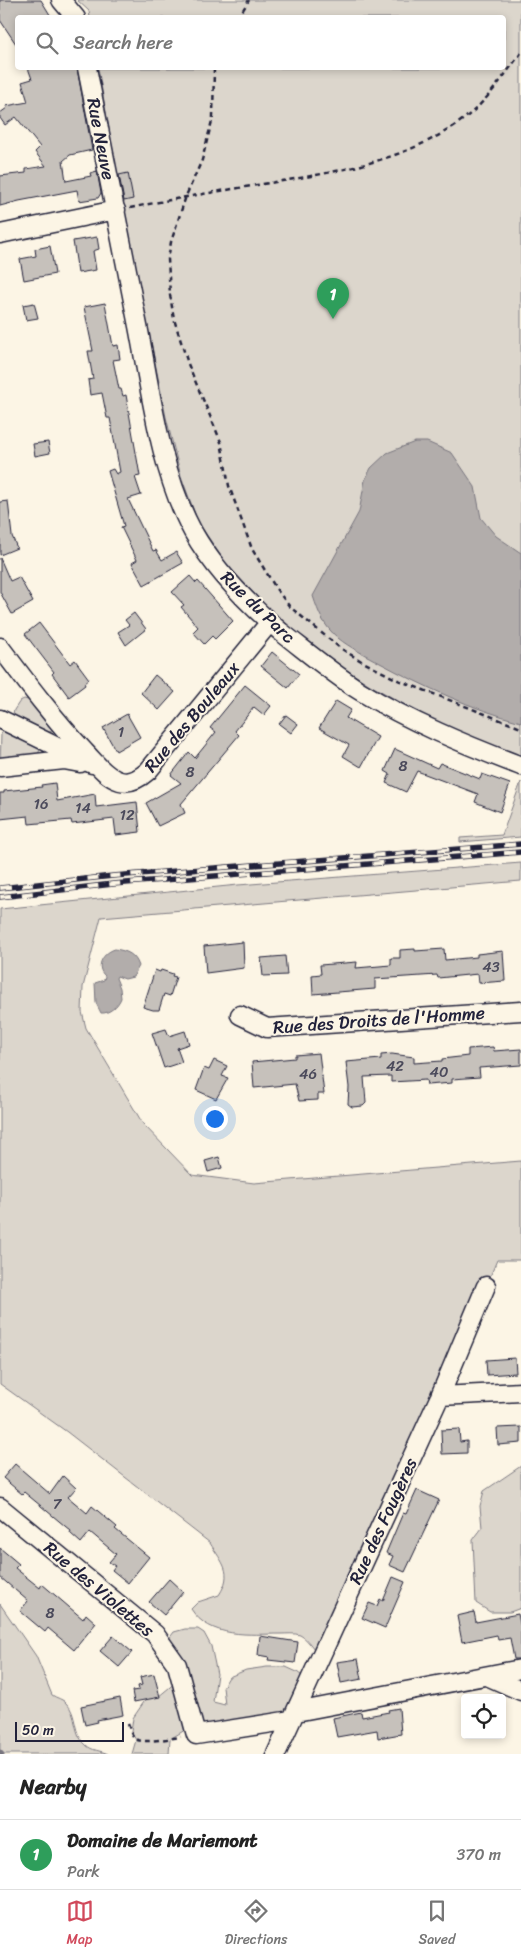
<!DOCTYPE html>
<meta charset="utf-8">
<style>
:root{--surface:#fff;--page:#f2f2f2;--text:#222;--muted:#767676;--line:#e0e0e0;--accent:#d1495b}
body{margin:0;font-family:Sriracha,sans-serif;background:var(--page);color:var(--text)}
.controls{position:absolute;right:15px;bottom:15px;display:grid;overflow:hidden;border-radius:5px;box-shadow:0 2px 8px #0003}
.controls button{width:45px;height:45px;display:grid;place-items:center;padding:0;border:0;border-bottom:1px solid var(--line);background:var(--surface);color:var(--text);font:25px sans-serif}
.scale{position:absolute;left:15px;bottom:12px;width:109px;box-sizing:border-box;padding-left:5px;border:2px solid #22223b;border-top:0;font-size:14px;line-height:18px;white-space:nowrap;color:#22223b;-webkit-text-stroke:4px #fcf5e5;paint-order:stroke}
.you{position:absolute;left:214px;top:1118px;width:18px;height:18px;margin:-12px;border:4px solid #fff;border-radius:50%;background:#1a73e8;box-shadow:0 0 0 8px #1a73e833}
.badge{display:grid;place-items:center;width:32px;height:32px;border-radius:50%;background:var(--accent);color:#fff;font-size:16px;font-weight:700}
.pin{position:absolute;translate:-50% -41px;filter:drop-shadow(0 1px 2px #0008)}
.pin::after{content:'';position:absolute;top:26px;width:18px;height:15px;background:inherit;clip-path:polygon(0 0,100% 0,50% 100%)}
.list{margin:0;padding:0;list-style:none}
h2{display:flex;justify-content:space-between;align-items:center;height:65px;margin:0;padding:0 20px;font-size:21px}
h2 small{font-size:16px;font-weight:400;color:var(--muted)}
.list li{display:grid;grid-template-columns:32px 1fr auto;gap:15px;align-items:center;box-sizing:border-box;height:70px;padding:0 20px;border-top:1px solid var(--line)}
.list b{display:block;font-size:19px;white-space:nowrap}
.list p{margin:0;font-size:16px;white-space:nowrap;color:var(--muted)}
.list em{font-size:16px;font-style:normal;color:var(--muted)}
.icon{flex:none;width:28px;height:28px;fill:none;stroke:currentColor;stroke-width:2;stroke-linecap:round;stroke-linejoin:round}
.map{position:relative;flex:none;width:521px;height:1754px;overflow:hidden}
.search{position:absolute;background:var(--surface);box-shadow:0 2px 8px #0003;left:15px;right:15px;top:15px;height:55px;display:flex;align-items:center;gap:12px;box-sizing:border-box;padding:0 18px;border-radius:5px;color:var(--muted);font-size:19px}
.sheet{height:135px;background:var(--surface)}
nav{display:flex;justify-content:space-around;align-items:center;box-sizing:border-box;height:70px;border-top:1px solid var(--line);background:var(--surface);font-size:14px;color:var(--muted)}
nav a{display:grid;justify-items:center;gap:2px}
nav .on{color:var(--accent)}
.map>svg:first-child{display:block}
.green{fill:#dcd6cc;stroke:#7f7c84}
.water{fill:#b2adab;stroke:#78757e}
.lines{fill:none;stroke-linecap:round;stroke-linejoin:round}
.stream{stroke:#78757e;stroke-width:4.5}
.building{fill:#c6c1bb;stroke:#22223b}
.street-casing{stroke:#22223b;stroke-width:21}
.path{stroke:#22223b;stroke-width:2.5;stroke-dasharray:5 4;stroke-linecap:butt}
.street{stroke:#fcf5e5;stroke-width:18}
.rail-casing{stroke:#22223b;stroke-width:5.5}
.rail{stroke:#fcf5e5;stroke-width:4;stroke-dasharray:11;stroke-linecap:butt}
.labels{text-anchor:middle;stroke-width:4;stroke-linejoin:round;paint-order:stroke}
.number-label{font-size:15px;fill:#4b4a5b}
.street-label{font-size:18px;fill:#22223b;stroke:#fcf5e5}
</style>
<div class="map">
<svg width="521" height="1754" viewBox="0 0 521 1754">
<rect width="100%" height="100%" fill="#fcf5e5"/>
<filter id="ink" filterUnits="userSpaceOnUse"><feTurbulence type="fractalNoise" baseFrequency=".02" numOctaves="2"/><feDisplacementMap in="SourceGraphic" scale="10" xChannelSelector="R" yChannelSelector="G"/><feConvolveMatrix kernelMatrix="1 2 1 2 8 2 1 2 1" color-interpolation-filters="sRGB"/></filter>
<g filter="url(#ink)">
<path class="green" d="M77,0h444v757l-70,-29 -28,-13 -53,-30 -51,-33 -51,-44 -41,-43 -29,-43 -17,-46 -15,-59 -48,-238 -20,-111h406v-50h-414l-1,-7z
M24,699l8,2 23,25 -3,5 -6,3 -7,18 -5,6 -34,9 1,-33 11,-15 2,-9 6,-9z
M521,782v55l-61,5v-4l42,-3z
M521,863v18l-420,36 -18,70 -1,25 4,16 57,96 49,51 62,8 267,-22v99h-24l-57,136 -121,253h-5c-4,-5 -8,-11 -14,-14 -5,-2 -13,-1 -19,-1 -31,0 -71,5 -90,-25l7,-7 21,-7c15,-23 3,-32 -9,-52l-143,-111 -67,-48v-475l238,-24z
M521,1466v142l-11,4h-20l-14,-9 -3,-63 9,-12 -2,-22 4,-15z
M0,1604l36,52 16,39c4,3 11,4 14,8 12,11 6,31 20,42 6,6 14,5 22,9h-108z
M185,1629h13l6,4 7,13 6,28 -4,28 12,3 -2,-18 6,-10 17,-7 21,-3h19l11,5 9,7 -10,33 -85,21 -19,-12 -7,9 -15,9 -1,15h-37l4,-14 -5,-8 2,-14 13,-19 12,-2 23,-19 -13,-38 6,-8z"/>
<path class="water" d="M415,442h12l25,11 23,34 6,31 15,18 25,17v169c-49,-13 -96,-35 -141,-59 -14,-8 -30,-15 -42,-25 -15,-13 -19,-24 -25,-42l46,-84 6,-32 6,-12 16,-15z
M115,949c12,2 20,5 24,17l-6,11 -8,2 -8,-3 -1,2 4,10 1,10c-3,8 -12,16 -20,15l-5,-10 -1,-20 9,-3 1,-4c-11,-10 -1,-24 10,-27z"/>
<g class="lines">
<path class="stream" d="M0,1752l2,2"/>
</g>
<path class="building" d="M0,0h41l11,18h-34v29l-18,-27z
M28,68h49l15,82 -22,5 -7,6 3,20 25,-5 -1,-3 7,-2 4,22 -3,5 -19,3 -2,-11 -58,11 -19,5v-30l26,-3v-4l20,-3 -11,-14 5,-5 -24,-30 -11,8 -5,-7v-5l7,-5 -1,-2 22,-4 -6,-20 10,-3z
M128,173l5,26 -9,2 -5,-26z
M97,237l2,12 -6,2 3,19 -18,3 -5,-32z
M50,246l5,28 -31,6 -4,-21 16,-3 -1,-7z
M34,303l4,15 -12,2 -3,-15z
M105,303l8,43 5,-1 2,14 -7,1 6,29h2l2,7 3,-1 14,81 -5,1 6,18 -13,4 25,52 3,-1 6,10 14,-8 7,11 -39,22 -12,-22 5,-3 -16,-33 3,-1 -16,-55 5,-2 3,5 4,-2 -10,-54h-3l-5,-25 -12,2 -2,-15 5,-1 -5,-28h5l-9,-44z
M48,442l2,11 -15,3 -2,-12z
M8,501l4,35 5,12 -17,7v-53z
M0,558l10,23 9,-4 14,25 -21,12 -12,-22z
M190,576l6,7 2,-2 35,40 -18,18 -3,-3 -8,8 -11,-12 5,-5 -17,-20 3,-2 -12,-13z
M134,613l12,16 -20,16 -8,-13 11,-7 -4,-5z
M39,623l31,41 5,-4 14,19 -5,4 1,2 -16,12 -17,-23 2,-2 -29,-38z
M272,652l27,22 -11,14 -27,-22z
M155,675l20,17 -16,18 -18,-17z
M245,685l26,21 -7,9 -10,-8 -19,24 4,4 -58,69 4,9 -27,13 -12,-23 35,-20 -10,-8 18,-23 6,6 21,-26 -6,-4z
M336,701l15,9 -5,8 32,19 -17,30 -18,-11 6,-11 -30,-17z
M127,714l13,23 -24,14 -13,-23z
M286,715l12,9 -7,9 -12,-9z
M395,749l42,19 3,-5 40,16 2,-5 28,10 -10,28 -25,-10 3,-8 -61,-23 -11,21 -20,-9 4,-9 -5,-3z
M55,783l2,18 38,-7 1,13 41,-5 3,30 -24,3 -2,-16 -42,5 -1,-4 -42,4 -1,-8 -28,3v-26h4v-2l38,-4 -1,-2z
M243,942l1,26 -38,5 -2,-27z
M415,949v2l29,-2 1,11 32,-3v-3l26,-3 2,30 -26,2 -1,-9 -40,4 -1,-3 -62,4v10l-62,5 -1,-19 9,-1 -1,-9 37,-3 -1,6 35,-3v-7h9v-8z
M285,956l2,19 -24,1 -2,-18z
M155,970l5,2 1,-2 12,4 -1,2 4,1 -6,19 -6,-2 -5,16h-6l-10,-3z
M166,1029l3,7 16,-5 4,13 -12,4 5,14 -18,6 -12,-35z
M493,1047l1,4 27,-2v16l-42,3 1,9 -28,2v4l-25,2 -1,-5 -35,2v-6l-27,1 2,26 -3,3 -11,1 -4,-3 1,-17 -3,-25 35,-3v-4l11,-1 22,3v6l28,-2v-2l26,-3v-7z
M319,1053l5,41h-6v6l-19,1 -4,-17 -41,4 -2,-26 43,-4v-3z
M214,1060l13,6 -5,10 6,2 -12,21 -20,-9 8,-22 5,2z
M219,1157l3,11 -14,4 -3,-11z
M515,1358l1,15 -29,2 -1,-15z
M521,1427v16l-23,2 -1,-17z
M459,1429l1,13 7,-1v12l-25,1 -1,-24z
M15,1464l35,30 13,-18 13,12 -8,9 19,16 5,-7 25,21 -2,2 34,28 -21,26 -16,-13 3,-4 -6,-4 7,-8 -26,-22 -9,11 -11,-10 1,-2 -30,-25 -17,-14 -2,2 -19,-16z
M417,1490l22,10 -34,72 -16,-7 4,-9 -7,-3 17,-40 3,1z
M0,1548l19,16 -4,4 25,20 2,-4 41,35 3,-5 10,9 -22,27 -26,-22 -3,4 -25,-21 8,-10 -28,-24z
M393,1577l12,5 -20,46 -23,-10 7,-15 8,3 3,-7 3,2z
M169,1579l14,13 -19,23 -15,-13z
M474,1612l2,10 42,-8 3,14v31h-7l-4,-21 -12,2 -1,-5 -35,7 -5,-26z
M113,1636l19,16 -13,15 -19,-16z
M260,1636l38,6 -3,21 -27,-3 1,-3 -11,-2z
M358,1659l4,20 -21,4 -4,-21z
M154,1674l6,23 -26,5 -2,-11 7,-1 -1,-4 4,-1 -2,-8z
M120,1698l3,17 -26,5 1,2 -13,3 -4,-19z
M399,1708l2,26 -23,4 -1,-8 -40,7 -4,-19 28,-6 1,5 27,-5 -1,-2z"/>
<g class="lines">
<g class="street-casing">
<path id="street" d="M61,0l15,18
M87,68c17,86 34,172 51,258 13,67 22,145 55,206 22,39 54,71 88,100 26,20 51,41 79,59 50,31 106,54 161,75
M0,234l116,-24
M0,647c27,36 54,72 85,105 10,10 21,25 35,29 11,3 20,-3 28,-10l122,-149
M0,719l92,45
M0,767l64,-7 16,3
M240,1015l27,13 254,-17
M440,1396l81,-4
M0,1507l155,127 22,31 19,70 95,-15
M487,1676l34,15
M296,1712l225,-43
M276,1754l164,-358 46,-110"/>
</g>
<path class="path" d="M238,18l11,-18
M214,68l-1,49 -11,43 -16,36 -15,46 -3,17 2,36 4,24 14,45 33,78 8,44 23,63 25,41 13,17 50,41 23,14 35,18 123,48
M130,208c42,-9 84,-16 127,-23 68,-11 147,-22 204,-64 25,-18 42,-44 60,-68
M128,1724c2,5 3,12 7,15 9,5 36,-1 46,-2"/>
<use href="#street" class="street"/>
<g class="rail-casing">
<path id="rail" d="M0,888l113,-12 408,-32
M0,897l113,-13 408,-32"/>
</g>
<use href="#rail" class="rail"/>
</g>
</g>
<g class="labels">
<g class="number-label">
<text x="121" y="737">1</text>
<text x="403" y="771">8</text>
<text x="190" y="777">8</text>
<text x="41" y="809">16</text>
<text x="83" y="813">14</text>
<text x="127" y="820">12</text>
<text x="491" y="972">43</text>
<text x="395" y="1071">42</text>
<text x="439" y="1077">40</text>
<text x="308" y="1079">46</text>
<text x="57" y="1509">7</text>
<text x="50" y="1618">8</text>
</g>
<g class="street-label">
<text transform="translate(101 139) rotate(79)" y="6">Rue Neuve</text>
<text transform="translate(258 607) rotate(44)" y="6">Rue du Parc</text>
<text transform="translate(192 717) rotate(-50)" y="6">Rue des Bouleaux</text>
<text transform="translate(379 1020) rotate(-4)" y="6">Rue des Droits de l'Homme</text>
<text transform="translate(383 1521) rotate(-65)" y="6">Rue des Fougères</text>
<text transform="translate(99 1589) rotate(40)" y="6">Rue des Violettes</text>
</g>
</g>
</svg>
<div class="controls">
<button><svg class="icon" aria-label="locate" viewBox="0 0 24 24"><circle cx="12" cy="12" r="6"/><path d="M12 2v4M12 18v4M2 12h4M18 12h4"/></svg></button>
</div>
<div class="scale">50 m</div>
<div class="you"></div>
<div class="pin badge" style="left:333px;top:319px;background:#2e9e5b">1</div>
<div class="search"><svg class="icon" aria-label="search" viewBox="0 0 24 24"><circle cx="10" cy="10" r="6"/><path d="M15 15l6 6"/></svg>Search here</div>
</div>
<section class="sheet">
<h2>Nearby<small></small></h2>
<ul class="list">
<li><span class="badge" style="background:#2e9e5b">1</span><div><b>Domaine de Mariemont</b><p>Park</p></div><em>370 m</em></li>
</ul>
</section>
<nav>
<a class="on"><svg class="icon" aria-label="map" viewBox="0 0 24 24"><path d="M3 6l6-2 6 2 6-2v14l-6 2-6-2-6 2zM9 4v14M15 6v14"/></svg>Map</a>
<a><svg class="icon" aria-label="directions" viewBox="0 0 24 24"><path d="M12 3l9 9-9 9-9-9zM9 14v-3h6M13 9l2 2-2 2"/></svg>Directions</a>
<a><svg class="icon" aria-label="saved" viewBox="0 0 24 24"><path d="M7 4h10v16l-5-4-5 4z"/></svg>Saved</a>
</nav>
